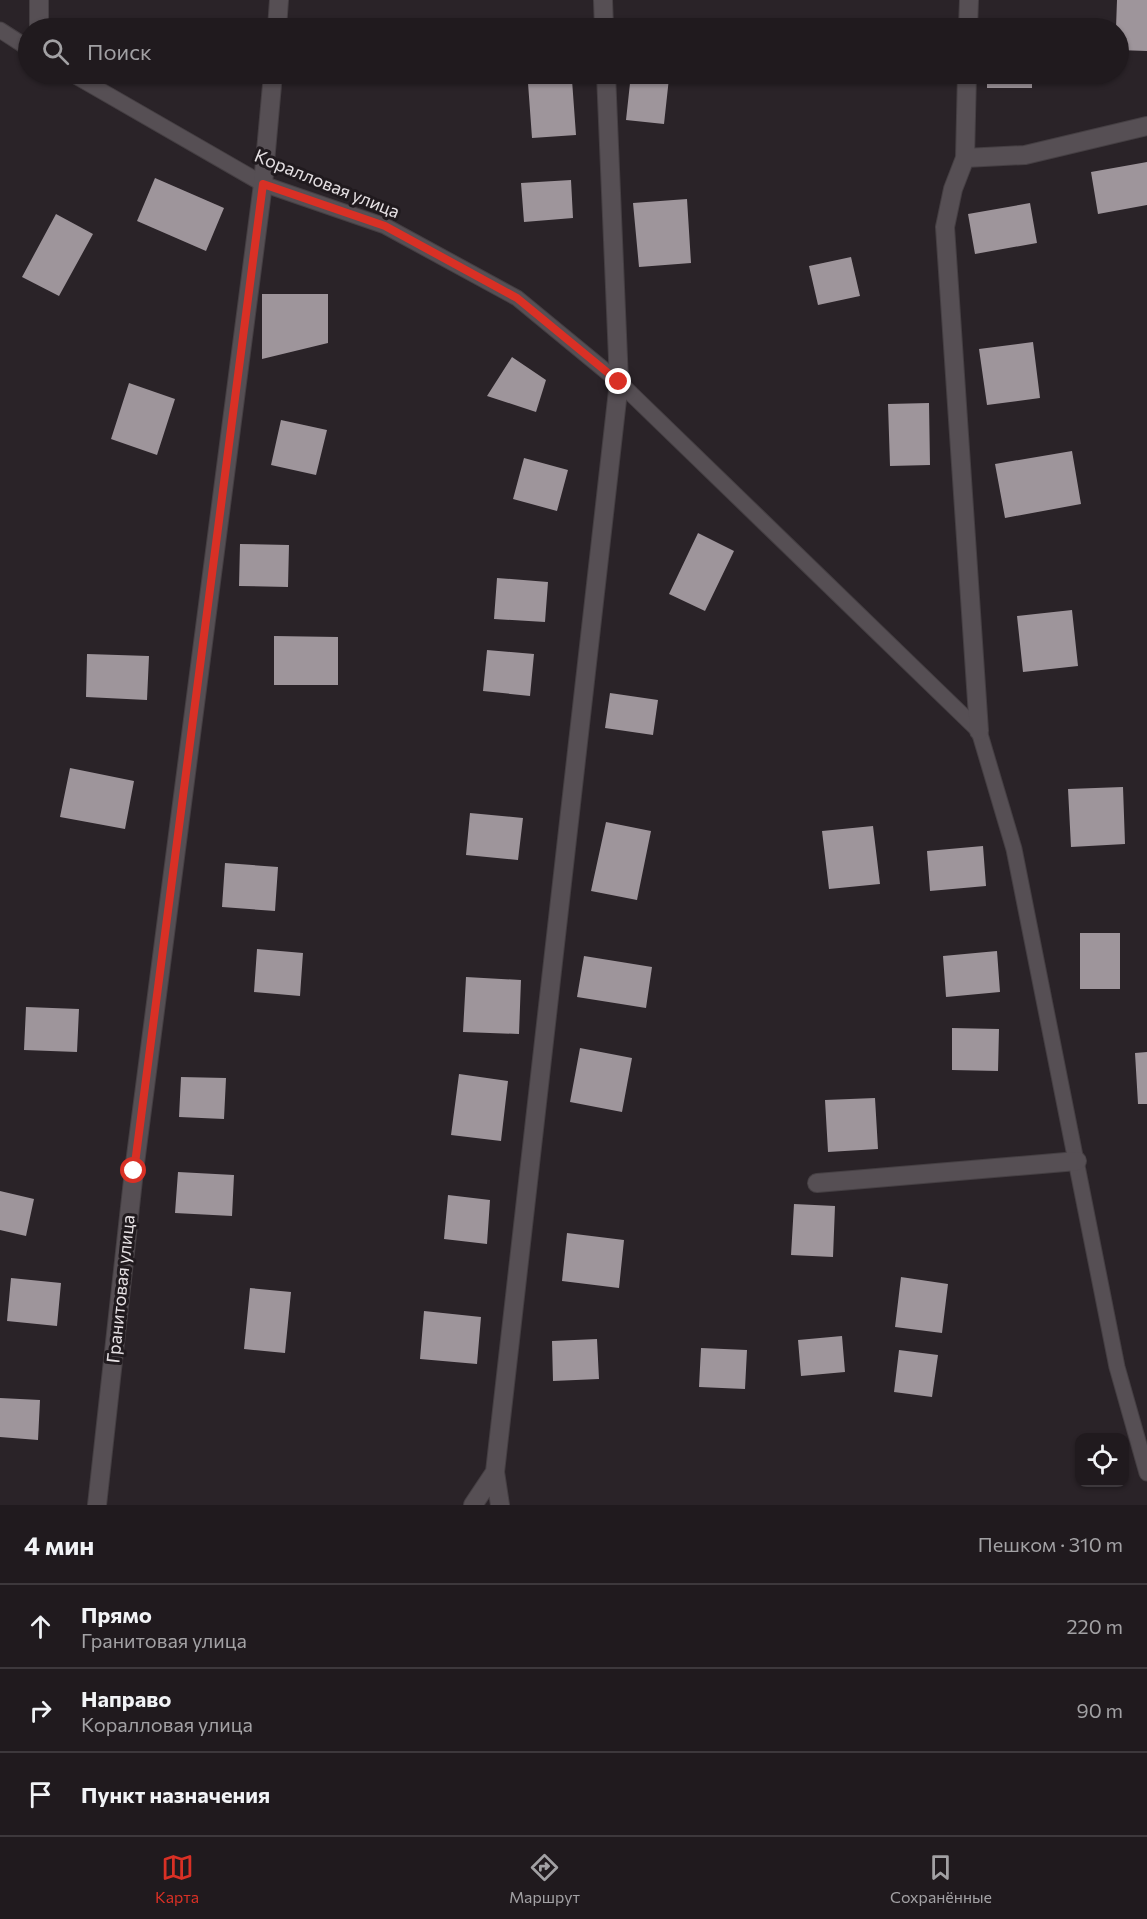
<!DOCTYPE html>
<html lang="ru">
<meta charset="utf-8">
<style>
:root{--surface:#201a1e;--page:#282327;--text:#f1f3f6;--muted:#a2a1a4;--line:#3d383c;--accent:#d93025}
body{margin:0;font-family:Commissioner,sans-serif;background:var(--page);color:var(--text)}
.controls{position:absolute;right:18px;bottom:18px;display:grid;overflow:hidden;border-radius:12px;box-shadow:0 2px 4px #0004}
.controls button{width:54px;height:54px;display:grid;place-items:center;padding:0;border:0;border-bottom:2px solid var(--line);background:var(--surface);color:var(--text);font:30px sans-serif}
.stop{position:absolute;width:18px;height:18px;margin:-14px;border:4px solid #d93025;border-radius:50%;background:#fff}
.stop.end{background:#d93025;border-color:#fff;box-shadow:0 2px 6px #0008}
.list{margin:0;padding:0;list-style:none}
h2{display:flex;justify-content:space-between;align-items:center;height:78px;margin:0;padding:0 24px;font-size:26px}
h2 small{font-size:20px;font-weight:400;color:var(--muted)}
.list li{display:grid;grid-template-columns:39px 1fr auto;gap:18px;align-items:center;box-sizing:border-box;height:84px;padding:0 24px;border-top:2px solid var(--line)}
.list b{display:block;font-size:22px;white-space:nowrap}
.list p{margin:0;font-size:20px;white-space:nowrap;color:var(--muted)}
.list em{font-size:20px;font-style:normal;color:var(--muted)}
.icon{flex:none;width:33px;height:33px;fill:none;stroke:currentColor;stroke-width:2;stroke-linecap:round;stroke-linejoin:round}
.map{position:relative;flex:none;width:1147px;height:1505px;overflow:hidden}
.search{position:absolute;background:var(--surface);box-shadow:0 2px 4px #0004;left:18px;right:18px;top:18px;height:66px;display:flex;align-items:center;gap:15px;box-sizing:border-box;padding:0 21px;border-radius:33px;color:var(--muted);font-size:22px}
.sheet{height:330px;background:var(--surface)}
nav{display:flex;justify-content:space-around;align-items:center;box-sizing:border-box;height:84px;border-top:2px solid var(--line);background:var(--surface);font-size:16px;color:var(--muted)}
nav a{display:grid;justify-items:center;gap:3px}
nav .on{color:var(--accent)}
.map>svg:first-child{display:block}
.building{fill:#9e959b}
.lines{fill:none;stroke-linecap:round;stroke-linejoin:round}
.service-casing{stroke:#453f43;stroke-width:17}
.minor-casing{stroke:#453f43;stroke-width:20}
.service{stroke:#564f54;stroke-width:15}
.minor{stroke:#564f54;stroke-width:18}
.route{stroke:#d93025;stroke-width:8}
.labels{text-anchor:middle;stroke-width:6;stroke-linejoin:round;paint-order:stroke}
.street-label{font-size:18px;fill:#e6e1e4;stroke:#201a1e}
</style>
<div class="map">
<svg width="1147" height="1505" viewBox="0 0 1147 1505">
<rect width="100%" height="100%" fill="#2a2328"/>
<path class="building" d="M1117,0h30v51l-29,-1v-22h-2z
M631,74l38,4 -5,46 -38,-4z
M987,74h45v14h-45z
M572,80l4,55 -44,3 -4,-55z
M1147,162v43l-49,9 -7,-42z
M155,178l69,30 -18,43 -69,-30z
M571,180l2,38 -49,4 -3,-39z
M687,199l4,64 -52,4 -6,-64z
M1030,203l7,40 -62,11 -7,-40z
M56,214l37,20 -34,62 -37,-19z
M851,257l9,39 -42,9 -9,-39z
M262,294h66v49l-66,16z
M1033,342l7,56 -53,7 -8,-56z
M512,357l34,23 -10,32 -49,-16z
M129,383l46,16 -18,56 -46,-16z
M929,403l1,62 -40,1 -2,-62z
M281,420l46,10 -11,45 -45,-10z
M1072,451l9,53 -76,14 -10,-54z
M524,458l44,12 -11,41 -44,-12z
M698,533l36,18 -29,60 -36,-17z
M240,544l49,1 -1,42 -49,-1z
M497,578l51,4 -3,40 -51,-3z
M1072,610l6,56 -55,6 -6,-56z
M274,636l64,1v48h-64z
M487,650l47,4 -4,42 -47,-5z
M87,654l62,2 -2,44 -61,-3z
M610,693l48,7 -5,35 -48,-7z
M70,768l64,13 -9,48 -65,-12z
M1123,787l2,57 -54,3 -3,-58z
M470,813l53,5 -5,42 -52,-5z
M606,822l45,9 -14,69 -46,-9z
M873,826l7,58 -51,5 -7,-58z
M983,846l3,40 -56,5 -3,-40z
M225,863l53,4 -3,44 -53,-4z
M1080,933h40v56h-40z
M257,949l46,4 -3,43 -46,-4z
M997,951l3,41 -54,5 -3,-41z
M584,956l68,11 -6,41 -69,-11z
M466,977l55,3 -2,54 -56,-2z
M26,1007l53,2 -2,43 -53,-2z
M952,1028l47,1 -1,42 -46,-1z
M580,1048l52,10 -10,54 -52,-10z
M1147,1052v52h-9l-3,-51z
M459,1074l49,7 -7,60 -50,-6z
M181,1077l45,1 -2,41 -45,-2z
M875,1098l3,51 -50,3 -3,-52z
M178,1172l56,3 -2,41 -57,-3z
M0,1191l34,8 -8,37 -26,-6z
M448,1195l42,5 -3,44 -43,-5z
M794,1204l41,2 -2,51 -42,-2z
M567,1233l57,7 -5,48 -57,-7z
M901,1277l47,7 -6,49 -47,-6z
M11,1278l50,5 -4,43 -50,-5z
M250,1288l41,4 -6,61 -41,-4z
M424,1311l57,6 -4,47 -57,-5z
M842,1336l3,36 -44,4 -3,-36z
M597,1339l2,40 -46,2 -1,-40z
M701,1348l46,2 -2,39 -46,-2z
M899,1350l39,5 -6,42 -38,-5z
M0,1398l40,2 -2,40 -38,-3z"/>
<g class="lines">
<g class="service-casing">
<path id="service" d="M0,30l28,18
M72,74l191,110 122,42 132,72 102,84 360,349 35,118 103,518 30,106"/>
</g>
<g class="minor-casing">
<path id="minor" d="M603,0l1,28
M39,28v-28
M277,28l2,-28
M968,28l1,-28
M965,158l2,-84
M979,731l-34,-504 8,-38 12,-31 60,-3 122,-29
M817,1183l260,-22
M495,1472l5,33
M97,1505l37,-334 129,-987 10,-110
M473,1505l22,-33 124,-1090 -13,-308"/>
</g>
<use href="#service" class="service"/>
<use href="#minor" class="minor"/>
</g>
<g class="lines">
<path class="route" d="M134,1171l129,-987 122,42 132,72 102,84"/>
</g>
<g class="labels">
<g class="street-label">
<text transform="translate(327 184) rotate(22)" y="6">Коралловая улица</text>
<text transform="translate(121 1289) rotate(-84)" y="6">Гранитовая улица</text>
</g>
</g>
</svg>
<div class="controls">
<button><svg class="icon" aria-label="locate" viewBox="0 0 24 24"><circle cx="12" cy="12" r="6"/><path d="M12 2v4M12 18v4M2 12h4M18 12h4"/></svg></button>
</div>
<div class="stop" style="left:134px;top:1171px"></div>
<div class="stop end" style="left:619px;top:382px"></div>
<div class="search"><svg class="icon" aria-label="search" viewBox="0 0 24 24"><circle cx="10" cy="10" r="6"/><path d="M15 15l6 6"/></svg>Поиск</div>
</div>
<section class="sheet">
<h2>4 мин<small>Пешком · 310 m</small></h2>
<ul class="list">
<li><svg class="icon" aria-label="ahead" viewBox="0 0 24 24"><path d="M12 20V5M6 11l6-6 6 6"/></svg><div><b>Прямо</b><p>Гранитовая улица</p></div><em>220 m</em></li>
<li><svg class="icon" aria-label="right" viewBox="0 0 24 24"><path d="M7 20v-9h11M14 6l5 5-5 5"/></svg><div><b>Направо</b><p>Коралловая улица</p></div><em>90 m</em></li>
<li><svg class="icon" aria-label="arrive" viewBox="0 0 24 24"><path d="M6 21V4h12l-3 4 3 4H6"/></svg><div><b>Пункт назначения</b></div></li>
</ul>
</section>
<nav>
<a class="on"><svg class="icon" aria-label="map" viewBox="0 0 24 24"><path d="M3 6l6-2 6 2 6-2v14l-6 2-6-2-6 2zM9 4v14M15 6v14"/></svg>Карта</a>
<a><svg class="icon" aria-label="directions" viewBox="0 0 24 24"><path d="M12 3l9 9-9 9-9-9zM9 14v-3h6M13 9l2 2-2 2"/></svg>Маршрут</a>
<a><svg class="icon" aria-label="saved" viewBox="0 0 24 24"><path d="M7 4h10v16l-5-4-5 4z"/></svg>Сохранённые</a>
</nav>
